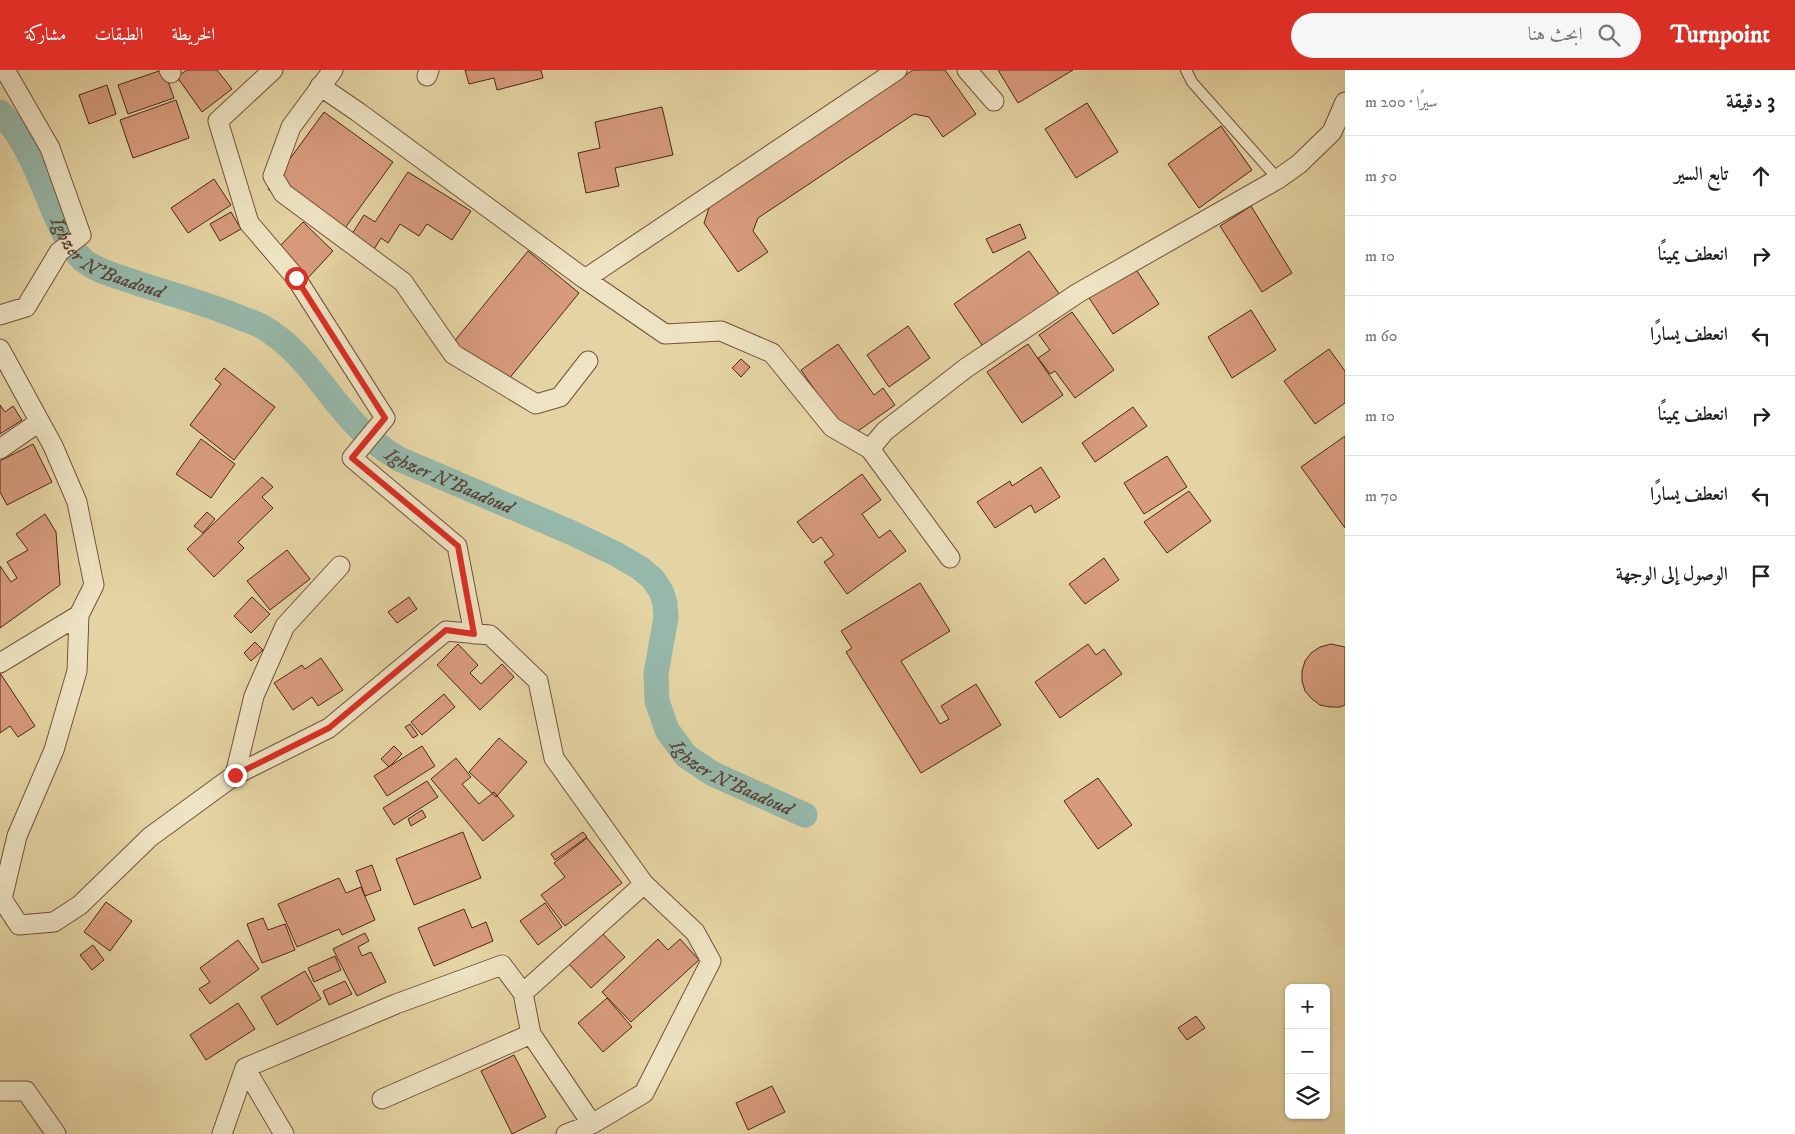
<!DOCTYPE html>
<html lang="ar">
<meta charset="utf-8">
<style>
:root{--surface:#fff;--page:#f6f6f6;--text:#222;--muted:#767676;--line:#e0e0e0;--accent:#d93025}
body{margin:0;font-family:"IM FELL DW Pica",Amiri,serif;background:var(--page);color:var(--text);direction:rtl}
.controls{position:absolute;right:15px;bottom:15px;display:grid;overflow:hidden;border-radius:8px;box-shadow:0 1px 4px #0004}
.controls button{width:45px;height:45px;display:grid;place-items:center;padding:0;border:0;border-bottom:1px solid var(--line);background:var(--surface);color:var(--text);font:25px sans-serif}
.stop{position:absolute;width:15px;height:15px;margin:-11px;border:4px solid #d93025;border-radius:50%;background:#fff}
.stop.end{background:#d93025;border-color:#fff;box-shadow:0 1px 5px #0008}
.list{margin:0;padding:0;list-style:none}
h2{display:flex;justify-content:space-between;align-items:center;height:65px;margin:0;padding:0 20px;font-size:21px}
h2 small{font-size:16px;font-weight:400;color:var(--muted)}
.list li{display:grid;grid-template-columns:32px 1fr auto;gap:15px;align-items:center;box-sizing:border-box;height:80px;padding:0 20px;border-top:1px solid var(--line)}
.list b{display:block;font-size:19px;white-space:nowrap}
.list em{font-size:16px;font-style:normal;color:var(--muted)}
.icon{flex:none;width:28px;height:28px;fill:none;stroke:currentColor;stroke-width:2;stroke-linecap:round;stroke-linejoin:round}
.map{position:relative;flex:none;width:1345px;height:1064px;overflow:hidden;direction:ltr}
header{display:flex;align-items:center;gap:30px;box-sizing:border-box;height:70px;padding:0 25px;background:var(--accent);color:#fff}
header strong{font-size:24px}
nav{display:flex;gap:28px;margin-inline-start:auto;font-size:18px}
.search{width:350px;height:45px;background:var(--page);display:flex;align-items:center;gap:12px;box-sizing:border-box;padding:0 18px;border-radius:28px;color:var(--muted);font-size:19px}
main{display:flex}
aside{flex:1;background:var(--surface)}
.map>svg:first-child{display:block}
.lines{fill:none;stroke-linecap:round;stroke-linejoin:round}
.canal{stroke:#96b8aa;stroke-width:25}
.building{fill:#d79b7c;stroke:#4b2719}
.lane-casing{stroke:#72523c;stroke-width:12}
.street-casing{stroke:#72523c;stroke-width:21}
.lane{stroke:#eee3c3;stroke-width:10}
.street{stroke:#eee3c3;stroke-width:19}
.route{stroke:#d93025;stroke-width:6}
.labels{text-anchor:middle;stroke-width:4;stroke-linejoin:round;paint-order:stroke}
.water-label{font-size:19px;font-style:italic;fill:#5a4436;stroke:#eee3c3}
</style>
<header>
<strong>Turnpoint</strong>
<div class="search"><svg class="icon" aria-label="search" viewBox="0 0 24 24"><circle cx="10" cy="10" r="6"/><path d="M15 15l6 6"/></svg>ابحث هنا</div>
<nav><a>الخريطة</a><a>الطبقات</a><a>مشاركة</a></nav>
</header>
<main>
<aside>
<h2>3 دقيقة<small>سيرًا · 200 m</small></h2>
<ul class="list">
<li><svg class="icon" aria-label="ahead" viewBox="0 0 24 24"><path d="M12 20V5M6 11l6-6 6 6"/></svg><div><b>تابع السير</b></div><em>50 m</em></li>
<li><svg class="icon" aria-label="right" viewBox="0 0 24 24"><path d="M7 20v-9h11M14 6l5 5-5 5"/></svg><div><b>انعطف يمينًا</b></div><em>10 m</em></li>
<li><svg class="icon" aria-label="left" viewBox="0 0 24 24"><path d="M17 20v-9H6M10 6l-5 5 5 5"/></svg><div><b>انعطف يسارًا</b></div><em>60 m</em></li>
<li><svg class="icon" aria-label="right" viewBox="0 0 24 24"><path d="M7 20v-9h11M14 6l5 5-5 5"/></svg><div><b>انعطف يمينًا</b></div><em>10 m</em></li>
<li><svg class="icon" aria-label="left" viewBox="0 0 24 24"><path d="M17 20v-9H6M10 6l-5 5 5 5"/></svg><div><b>انعطف يسارًا</b></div><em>70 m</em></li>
<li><svg class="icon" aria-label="arrive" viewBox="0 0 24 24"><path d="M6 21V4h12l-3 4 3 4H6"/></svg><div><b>الوصول إلى الوجهة</b></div></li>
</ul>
</aside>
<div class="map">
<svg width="1345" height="1064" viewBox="0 0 1345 1064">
<rect width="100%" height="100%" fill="#e5d4a3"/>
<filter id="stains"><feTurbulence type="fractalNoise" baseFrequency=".004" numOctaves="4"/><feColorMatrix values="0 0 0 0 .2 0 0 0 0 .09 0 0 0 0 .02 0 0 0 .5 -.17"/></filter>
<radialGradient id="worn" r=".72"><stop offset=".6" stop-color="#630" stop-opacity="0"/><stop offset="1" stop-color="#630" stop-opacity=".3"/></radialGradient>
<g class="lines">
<path class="canal" id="s1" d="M0,42c26,27 40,66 54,100 8,17 15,35 29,48 12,10 28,14 42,19 37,13 75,22 111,37 8,3 17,6 25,10 45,25 66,72 102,106 11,11 23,19 36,27l171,73 46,22 24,14 13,11 8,12 4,12 1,15 -10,55 1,28 10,29 19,26 27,18 92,41"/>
</g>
<path class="building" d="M162,0h2l10,28 -46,16 -10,-29z
M187,0h30l15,19 -30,23 -25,-35z
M465,0h76l2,8 -46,12 -3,-12 -25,6z
M913,0h32l31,44 -33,23 -14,-20 -15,-3 -156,104 -5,13 15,21 -30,20 -34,-49 6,-18z
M998,0h75l-55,33z
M107,15l9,29 -27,10 -10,-29z
M176,30l13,38 -56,20 -13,-38z
M1087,33l31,49 -42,26 -31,-49z
M662,37l11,48 -58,13 4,18 -33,7 -8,-40 22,-5 -5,-26z
M324,42l69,50 -56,77 -69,-50z
M1221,56l31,44 -53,38 -31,-44z
M408,102l63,39 -19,29 -25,-16 -8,12 -19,-12 -12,19 -7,-5 -15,24 -23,-14 21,-33 11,7z
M214,109l17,26 -43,28 -17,-25z
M1251,136l41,67 -30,19 -42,-66z
M231,142l10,17 -21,12 -10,-17z
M303,152l30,29 -26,28 -30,-30z
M1020,154l6,14 -33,15 -7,-14z
M528,181l51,42 -80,98 -51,-42z
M1029,181l31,44 -76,53 -30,-44z
M1135,198l24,36 -46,30 -24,-36z
M1251,240l25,40 -44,28 -24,-41z
M1072,242l42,58 -39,28 -20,-27 -5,3 -12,-16 12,-8 -11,-15z
M908,256l22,32 -41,29 -22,-32z
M838,274l36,51 9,-7 12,17 -47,33 -47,-68z
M1028,274l35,51 -41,28 -35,-51z
M1329,279l16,22v32l-30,21 -31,-43z
M741,289l9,8 -9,10 -9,-9z
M224,298l51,39 -41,53 -44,-35 31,-41 -6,-5z
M0,335l5,7 8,-6 9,14 -22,14z
M1133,337l14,19 -52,36 -13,-19z
M1345,366v92l-44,-61z
M201,369l34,25 -24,34 -35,-24z
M33,374l19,38 -45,23 -7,-13v-31z
M1167,386l20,31 -43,27 -20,-31z
M1041,397l19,30 -25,16 -4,-8 -36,23 -18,-26 33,-21 2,5z
M862,404l19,26 -19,14 17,24 11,-8 16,21 -59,43 -23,-32 10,-7 -13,-18 -8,6 -16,-21z
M262,407l11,10 -11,10 11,11 -35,34 6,6 -30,29 -27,-28z
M1189,421l22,30 -44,32 -23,-31z
M207,442l8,7 -12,14 -9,-7z
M45,444l11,18 4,53 -60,43v-62l11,16 6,-4 -10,-16 21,-12 -12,-16z
M287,480l23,29 -40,31 -23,-29z
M1104,488l15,22 -34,24 -16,-20z
M920,513l30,48 -49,30 39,63 9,-5 -8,-13 35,-22 25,41 -80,48 -75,-121 6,-4 -11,-17z
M252,527l18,17 -19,19 -17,-17z
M409,527l8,12 -20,14 -9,-11z
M255,572l8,8 -12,11 -7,-8z
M458,574l20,21 -8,8 11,11 21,-20 12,13 -34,33 -43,-45z
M1088,574l8,11 8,-6 18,25 -62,44 -25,-36z
M1331,574l14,3v58l-5,2h-10l-10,-2 -8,-6 -7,-8 -3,-10v-10l3,-10 6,-8 9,-6z
M321,588l22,32 -25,16 -6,-9 -19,13 -19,-27 28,-18 3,4z
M0,603l35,53 -17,11 -8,-11 -10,7z
M444,624l11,13 -33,28 -11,-13z
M410,654l8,11 -5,3 -8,-11z
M499,668l28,24 -31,35 -27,-25z
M394,676l8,8 -13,13 -8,-8z
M422,676l13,20 -48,30 -13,-20z
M456,688l15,19 -9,7 17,20 15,-12 20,24 -31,25 -52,-62z
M1098,708l34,47 -34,24 -34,-48z
M427,711l11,16 -44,28 -11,-17z
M422,740l4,7 -15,9 -3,-7z
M463,762l18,46 -67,27 -18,-46z
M583,762l4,5 -32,23 -4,-6z
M587,768l35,45 -57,43 -24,-31 24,-18 -11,-14z
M372,795l9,25 -16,6 -9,-25z
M339,808l7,15 15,-6 14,33 -33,15 -3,-6 -42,18 -19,-43z
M106,832l26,19 -22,30 -26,-19z
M545,833l17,24 -24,18 -18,-24z
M464,839l8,19 14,-6 7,19 -59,25 -16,-38z
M263,848l5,12 17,-6 10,26 -33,13 -15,-39z
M365,863l4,8 -11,6 4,9 9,-4 15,30 -29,14 -24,-47z
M602,863l23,24 -34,31 -22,-24z
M658,869l10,11 12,-11 19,21 -68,62 -29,-30z
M238,870l21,29 -49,35 -11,-15 11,-7 -10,-14z
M93,875l11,15 -12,10 -12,-15z
M335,886l6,14 -27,12 -6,-14z
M305,901l16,28 -44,26 -16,-28z
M345,911l7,13 -23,11 -6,-14z
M607,928l25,29 -29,25 -25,-29z
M238,933l17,26 -49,31 -16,-25z
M1196,946l9,12 -18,12 -9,-12z
M514,985l32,62 -34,17 -31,-63z
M772,1016l13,26 -37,18 -12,-27z"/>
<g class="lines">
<g class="lane-casing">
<path id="lane" d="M1186,0l6,12 86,97"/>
</g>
<g class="street-casing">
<path id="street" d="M169,0l2,3
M273,0l-55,51 31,102 47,55 89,140 -33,40 105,88 17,88
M333,0l-42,57 -18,49 10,17 120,89 50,72 83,50 24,-7 28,-36
M967,0l27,31
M427,6l2,-6
M320,16l38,26 227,167 312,-209
M585,209l80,55 56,-3 51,22 60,74 38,22 80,109
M0,245l26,-8 33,-55 22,-17 -31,-87 -45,-78
M0,279l53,97 24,56 17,83 -15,30
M0,379l39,-27
M870,379l15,-18 81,-63 112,-75 200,-114 21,-15 33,-32 13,-30
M0,593l79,-48 -2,56 -23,79 -37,86 -15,63 17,26 35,-3 26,-17 70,-68 85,-62 94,-47 117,-97 44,4 48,46 16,77 90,126 51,48 16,29 -67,132 -52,31 -61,-90 -8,-41 -21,-28 -106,39 -151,64 -23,66
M235,705l19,-79 31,-70 55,-60
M523,923l121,-109
M245,998l39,66
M0,1021h26l30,43
M382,1029l149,-65
M566,1064l26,-10"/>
</g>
<use href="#lane" class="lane"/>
<use href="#street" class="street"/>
</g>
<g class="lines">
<path class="route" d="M235,705l94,-47 117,-98 28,4 -16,-88 -106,-88 33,-40 -89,-140"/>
</g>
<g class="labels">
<g class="water-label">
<text dy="7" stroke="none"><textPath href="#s1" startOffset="189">Ighzer N'Baadoud</textPath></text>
<text dy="7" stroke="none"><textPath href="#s1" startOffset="609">Ighzer N'Baadoud</textPath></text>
<text dy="7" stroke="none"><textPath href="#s1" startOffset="1075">Ighzer N'Baadoud</textPath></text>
</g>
</g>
<rect width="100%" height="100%" filter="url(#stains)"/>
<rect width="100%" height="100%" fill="url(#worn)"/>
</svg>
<div class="controls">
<button>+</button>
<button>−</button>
<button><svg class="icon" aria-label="layers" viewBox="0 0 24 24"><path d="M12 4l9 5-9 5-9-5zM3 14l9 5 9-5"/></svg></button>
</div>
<div class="stop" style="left:296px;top:208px"></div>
<div class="stop end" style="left:235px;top:705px"></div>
</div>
</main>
